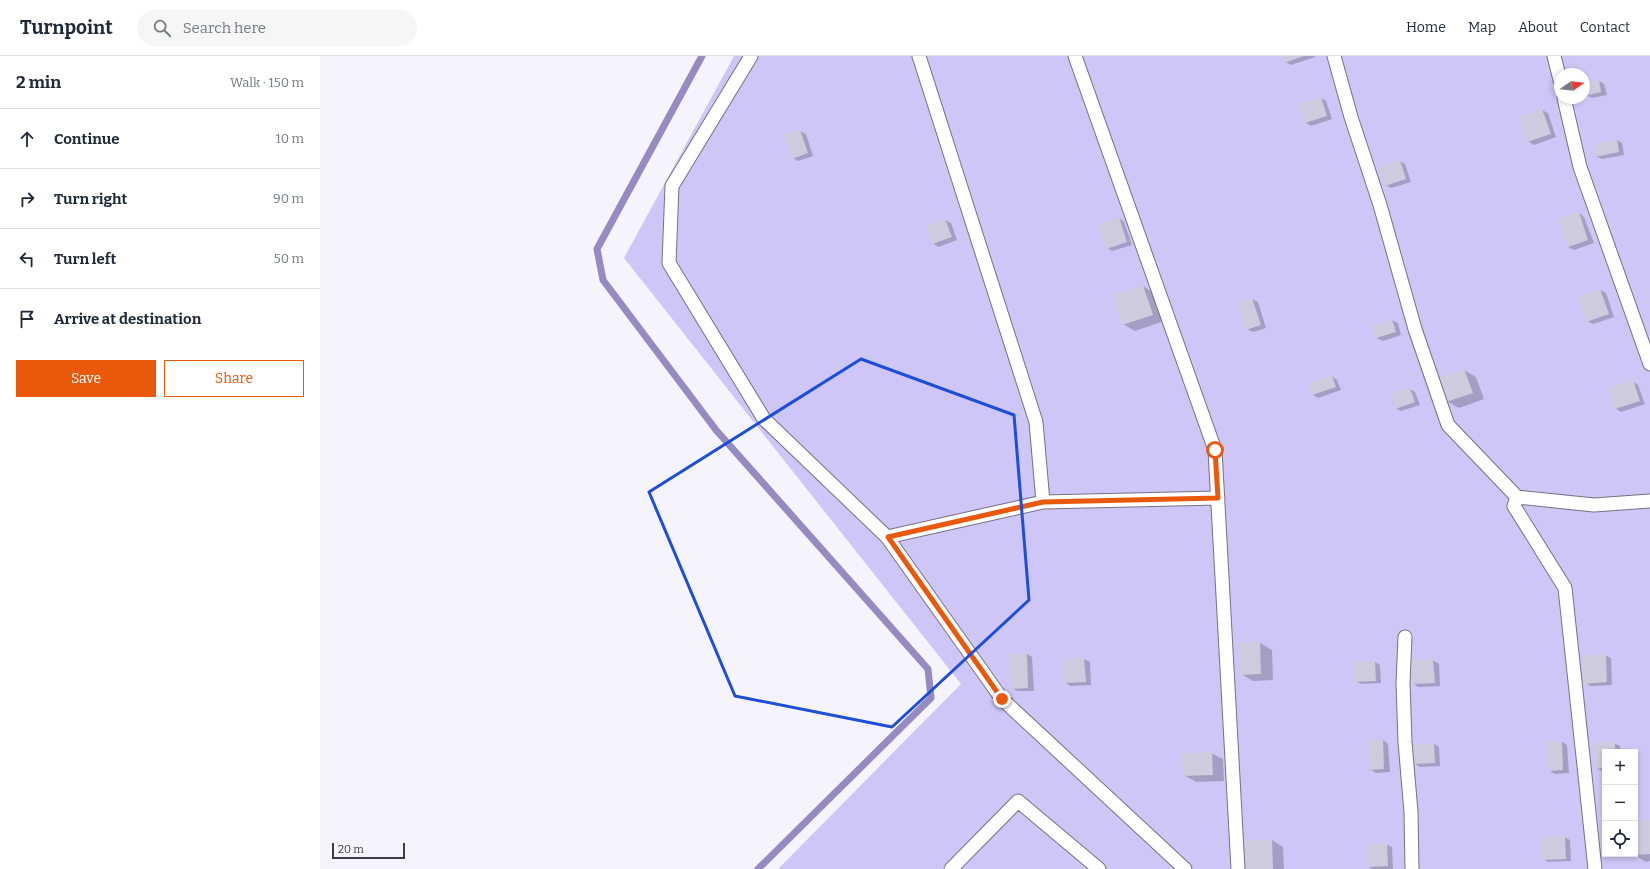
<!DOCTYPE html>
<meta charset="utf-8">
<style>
:root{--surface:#fff;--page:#f6f6f7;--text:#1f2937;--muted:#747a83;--line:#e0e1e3;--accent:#ea580c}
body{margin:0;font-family:Bitter,serif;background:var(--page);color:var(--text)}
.controls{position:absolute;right:12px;bottom:12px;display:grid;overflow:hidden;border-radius:0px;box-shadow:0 2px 6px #0003}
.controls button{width:36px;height:36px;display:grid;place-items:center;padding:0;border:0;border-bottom:1px solid var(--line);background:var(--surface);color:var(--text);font:20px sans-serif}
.compass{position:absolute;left:1234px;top:12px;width:36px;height:36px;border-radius:50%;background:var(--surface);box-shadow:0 2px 6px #0003;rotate:76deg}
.scale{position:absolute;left:12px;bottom:10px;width:73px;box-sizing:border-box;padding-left:4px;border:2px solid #3d3b43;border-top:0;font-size:11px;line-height:14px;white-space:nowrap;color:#3d3b43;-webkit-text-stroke:3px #f5f4fc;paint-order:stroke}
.stop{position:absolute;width:12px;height:12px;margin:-9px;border:3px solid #ea580c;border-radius:50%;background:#fff}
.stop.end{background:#ea580c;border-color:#fff;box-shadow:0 1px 4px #0008}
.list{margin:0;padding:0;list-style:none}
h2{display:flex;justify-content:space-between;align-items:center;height:52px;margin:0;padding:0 16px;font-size:17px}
h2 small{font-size:13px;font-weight:400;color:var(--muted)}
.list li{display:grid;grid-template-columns:26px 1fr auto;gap:12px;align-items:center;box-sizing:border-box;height:60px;padding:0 16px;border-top:1px solid var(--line)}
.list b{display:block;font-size:15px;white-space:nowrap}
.list em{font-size:13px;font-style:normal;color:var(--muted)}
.actions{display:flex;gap:8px;padding:12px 16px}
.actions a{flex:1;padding:9px 0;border:1px solid var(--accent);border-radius:0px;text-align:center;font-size:14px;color:var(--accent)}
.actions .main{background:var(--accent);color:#fff}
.icon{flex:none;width:22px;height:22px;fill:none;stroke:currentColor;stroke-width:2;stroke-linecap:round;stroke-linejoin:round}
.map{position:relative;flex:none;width:1330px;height:813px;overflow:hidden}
header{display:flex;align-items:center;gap:24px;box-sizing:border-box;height:56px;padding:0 20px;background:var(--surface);border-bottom:1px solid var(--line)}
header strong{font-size:19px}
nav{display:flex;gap:22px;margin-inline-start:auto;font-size:14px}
.search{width:280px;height:36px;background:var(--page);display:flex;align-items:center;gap:10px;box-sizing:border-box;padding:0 14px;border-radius:22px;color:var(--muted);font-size:15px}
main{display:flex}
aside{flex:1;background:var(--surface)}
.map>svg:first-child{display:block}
.garden{fill:#cec6f6;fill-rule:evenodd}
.shadow{fill:#0003}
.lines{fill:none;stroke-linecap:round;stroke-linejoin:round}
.stream{stroke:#968ac3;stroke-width:7}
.building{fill:#cecbdf}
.lane-casing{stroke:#747183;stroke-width:15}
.lane{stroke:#fff;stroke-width:13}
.route{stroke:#ea580c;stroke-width:5}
.marked{fill:none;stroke:#1d4ed8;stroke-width:3;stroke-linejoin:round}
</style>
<header>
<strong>Turnpoint</strong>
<div class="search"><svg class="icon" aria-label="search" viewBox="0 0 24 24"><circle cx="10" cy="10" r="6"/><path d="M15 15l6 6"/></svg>Search here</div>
<nav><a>Home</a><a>Map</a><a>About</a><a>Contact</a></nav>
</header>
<main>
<aside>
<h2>2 min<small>Walk · 150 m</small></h2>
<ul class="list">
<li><svg class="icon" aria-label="ahead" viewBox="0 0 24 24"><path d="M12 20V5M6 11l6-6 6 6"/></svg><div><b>Continue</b></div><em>10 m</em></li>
<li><svg class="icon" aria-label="right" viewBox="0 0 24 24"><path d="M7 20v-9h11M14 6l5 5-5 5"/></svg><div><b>Turn right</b></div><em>90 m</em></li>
<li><svg class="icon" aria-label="left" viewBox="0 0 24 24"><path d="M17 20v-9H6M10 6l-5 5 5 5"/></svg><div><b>Turn left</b></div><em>50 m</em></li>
<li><svg class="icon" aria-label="arrive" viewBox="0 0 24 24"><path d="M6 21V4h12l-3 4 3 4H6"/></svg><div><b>Arrive at destination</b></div></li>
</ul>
<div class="actions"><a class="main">Save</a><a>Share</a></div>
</aside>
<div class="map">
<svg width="1330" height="813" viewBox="0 0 1330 813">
<rect width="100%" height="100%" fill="#f5f4fc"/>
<path class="garden" d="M414,0h916v813h-872l183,-185 -337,-426zM1240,18h24v24h-24zM1285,696h30v102h-30z"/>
<path class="shadow" d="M963,0h32v1l-24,8 -6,-3z
M1279,25l5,3 3,11 -15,3 -6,-3 -2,-11z
M1001,42l5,3 6,18 -21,7 -5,-3z
M1222,54l6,3 8,24 -22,8 -6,-4z
M480,75l6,3 7,22 -15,5 -5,-3z
M1297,84l5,3 2,12 -22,4 -6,-3z
M1080,105l5,3 6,18 -20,6 -5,-3z
M1259,157l5,4 10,26 -20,7 -6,-3z
M799,162l5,4 8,23 -20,6 -5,-3z
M625,164l6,3 6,17 -19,7 -5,-4z
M823,230l11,7 10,28 -29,10 -12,-7z
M1280,234l6,3 8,24 -21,7 -6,-3z
M932,243l6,3 8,26 -13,4 -6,-3z
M1072,264l6,3 3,12 -18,6 -6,-3z
M1144,314l12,7 8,22 -25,9 -12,-7z
M1012,320l5,4 4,10 -23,8 -5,-3z
M1313,326l5,3 7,19 -24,8 -5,-3z
M1090,333l5,3 5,13 -19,6 -6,-3z
M940,587l12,7 1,30 -20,1 -12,-7 -2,-30z
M707,598l5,3 2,34h-17l-6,-3z
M1285,599l6,3 1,27 -21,1 -6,-3z
M764,603l6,3 1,23 -21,1 -5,-4z
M1113,604l6,4 1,22 -22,1 -5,-4z
M1055,606l5,3 1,18 -20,1 -6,-3z
M1063,684l5,4 2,28 -14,1 -6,-4z
M1242,686l5,3 2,28 -14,1 -5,-3z
M1294,687l6,3v6h-15v19h-3l-6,-3 -1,-24z
M1114,688l5,3 1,19 -20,1 -5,-3z
M891,697l12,6 1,22 -28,1 -12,-7z
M1330,765v40l-4,1 -12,-7 1,-32z
M1244,781l6,3 1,21 -23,1 -5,-3z
M952,784l11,7 1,22h-37z
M1066,788l6,3 1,22h-20l-4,-2z"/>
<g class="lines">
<path class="stream" d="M382,0l-105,193 6,31 113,150 212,239 3,29 -173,171"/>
</g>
<path class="building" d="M962,0h22l-20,7z
M1279,24l2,12 -16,4 -1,-13z
M1001,41l6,19 -22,7 -7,-19z
M1222,53l9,25 -24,8 -8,-26z
M480,74l8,23 -16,6 -8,-24z
M1297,83l2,13 -24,5 -2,-13z
M1080,104l6,19 -21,7 -7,-19z
M1259,156l9,28 -20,7 -10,-28z
M799,161l8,25 -21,7 -8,-25z
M625,163l7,18 -20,7 -6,-19z
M823,229l10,30 -31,10 -9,-30z
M1280,233l9,25 -23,8 -8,-26z
M932,242l9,27 -15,5 -9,-27z
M1072,263l4,13 -20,6 -4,-12z
M1144,313l9,24 -27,9 -8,-24z
M1012,319l4,12 -24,8 -4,-12z
M1313,324l7,21 -25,8 -7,-20z
M1090,332l5,14 -20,7 -5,-15z
M940,586l1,32 -21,1 -2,-32z
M707,597l1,35 -17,1 -2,-35z
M1286,598l1,28 -23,2 -1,-29z
M764,602l2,24 -22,1 -1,-24z
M1113,603l2,24 -23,1 -2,-24z
M1055,605l1,20 -22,1 -1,-20z
M1063,683l1,30 -15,1 -1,-30z
M1242,685l1,29 -14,1 -2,-29z
M1295,686v10h-10v16l-10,1 -1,-26z
M1114,687l1,20 -21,1 -2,-20z
M892,696l1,23 -30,1 -1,-23z
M1330,764v34l-15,1v-33z
M1245,780l1,23 -24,1 -1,-23z
M952,783l1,30h-27l-1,-29z
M1067,787l1,23 -20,1 -1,-23z"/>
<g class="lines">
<g class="lane-casing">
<path id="lane" d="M431,0l-79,130 -3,77 95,156 123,118
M599,0l117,366 7,80 175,-4
M755,0l140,394 23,419
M1014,0l17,61 29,88 35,124 33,96 69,72 77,8 56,-4
M1234,0l6,24
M1244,42l16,69 70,197
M1197,441l-3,9 51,82 30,281
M723,446l-156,35 115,162 183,170
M1085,581l-2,46 2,59 6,70 1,57
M631,813l67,-68 81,68"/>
</g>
<use href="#lane" class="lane"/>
</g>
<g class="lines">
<path class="route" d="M682,643l-114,-162 155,-35 175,-4 -3,-48"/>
</g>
<path class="marked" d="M541,303l153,56 15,185 -137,127 -157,-31 -86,-204z"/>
</svg>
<div class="controls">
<button>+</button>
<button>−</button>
<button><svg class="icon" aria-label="locate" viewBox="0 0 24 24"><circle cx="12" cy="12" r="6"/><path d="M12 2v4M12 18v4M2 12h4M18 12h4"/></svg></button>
</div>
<svg class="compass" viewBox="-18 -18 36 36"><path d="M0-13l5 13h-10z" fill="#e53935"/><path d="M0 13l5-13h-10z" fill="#747a83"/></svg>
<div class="scale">20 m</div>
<div class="stop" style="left:895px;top:394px"></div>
<div class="stop end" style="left:682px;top:643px"></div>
</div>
</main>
